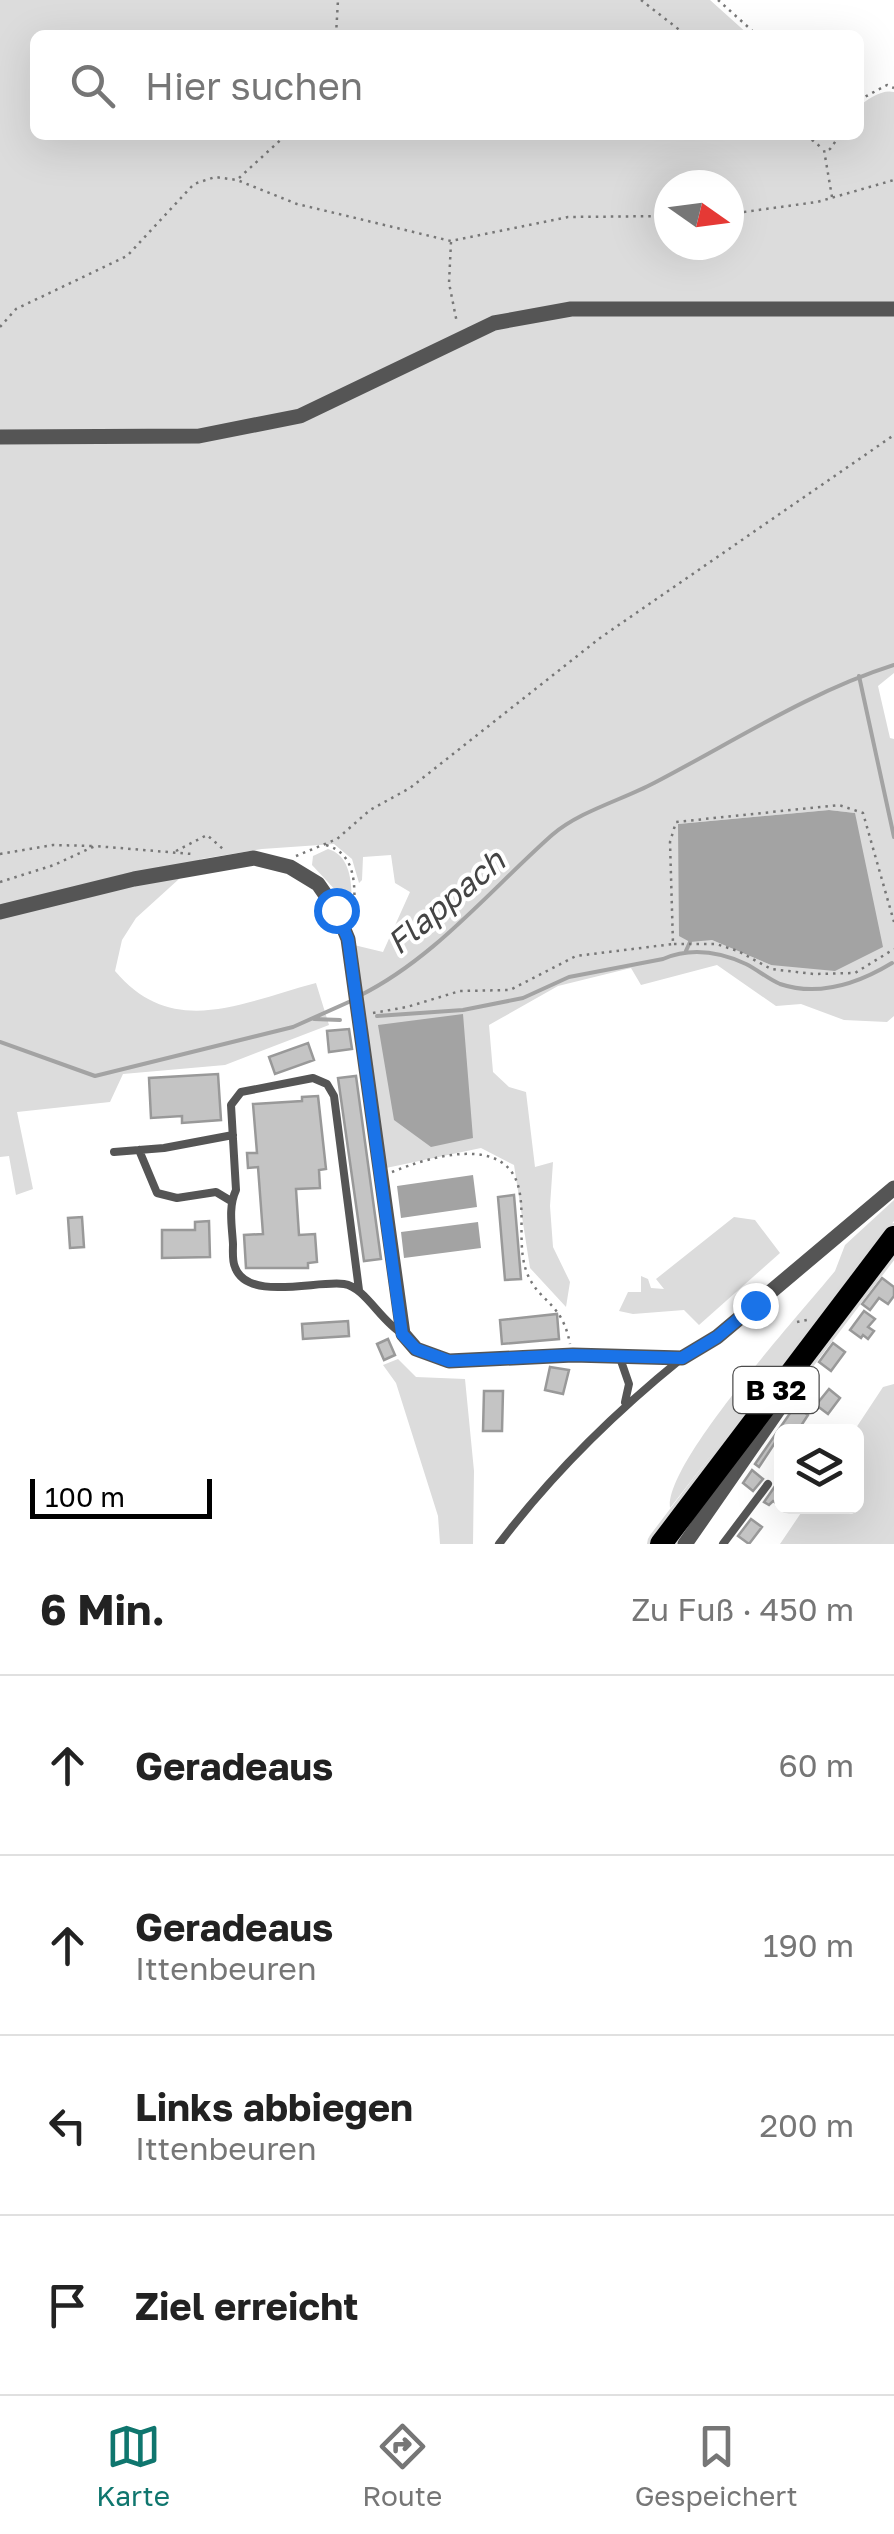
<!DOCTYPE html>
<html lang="de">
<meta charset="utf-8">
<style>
:root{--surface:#fff;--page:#f2f2f2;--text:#222;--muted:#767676;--line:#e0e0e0;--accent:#0f766e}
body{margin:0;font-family:"Golos Text",sans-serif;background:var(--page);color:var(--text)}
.controls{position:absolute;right:30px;bottom:30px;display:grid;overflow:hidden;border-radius:15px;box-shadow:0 10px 40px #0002}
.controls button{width:90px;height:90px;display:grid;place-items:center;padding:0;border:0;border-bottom:2px solid var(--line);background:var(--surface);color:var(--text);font:50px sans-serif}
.compass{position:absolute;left:654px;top:170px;width:90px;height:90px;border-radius:50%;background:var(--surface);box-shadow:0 10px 40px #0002;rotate:104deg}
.scale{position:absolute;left:30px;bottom:25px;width:182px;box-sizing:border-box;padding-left:10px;border:5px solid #000;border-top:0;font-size:28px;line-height:35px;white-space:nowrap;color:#000;-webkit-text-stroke:8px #fff;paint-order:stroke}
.stop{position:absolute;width:30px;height:30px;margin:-22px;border:8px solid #1a73e8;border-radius:50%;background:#fff}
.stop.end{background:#1a73e8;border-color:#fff;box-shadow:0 2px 10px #0008}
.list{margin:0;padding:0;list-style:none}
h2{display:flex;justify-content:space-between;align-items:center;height:130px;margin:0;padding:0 40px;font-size:42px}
h2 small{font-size:32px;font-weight:400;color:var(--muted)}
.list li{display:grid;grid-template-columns:65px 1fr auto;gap:30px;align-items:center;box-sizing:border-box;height:180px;padding:0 40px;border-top:2px solid var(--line)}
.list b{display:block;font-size:38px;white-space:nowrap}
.list p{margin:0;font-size:32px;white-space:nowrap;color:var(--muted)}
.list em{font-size:32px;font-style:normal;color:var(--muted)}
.icon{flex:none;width:55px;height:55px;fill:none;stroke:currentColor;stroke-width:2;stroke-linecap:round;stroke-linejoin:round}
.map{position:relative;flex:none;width:894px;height:1544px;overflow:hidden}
.search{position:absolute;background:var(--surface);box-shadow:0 10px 40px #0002;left:30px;right:30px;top:30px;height:110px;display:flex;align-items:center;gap:25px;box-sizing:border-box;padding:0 35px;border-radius:15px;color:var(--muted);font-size:38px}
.sheet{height:850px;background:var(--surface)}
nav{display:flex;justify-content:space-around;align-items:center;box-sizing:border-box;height:140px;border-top:2px solid var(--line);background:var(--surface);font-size:28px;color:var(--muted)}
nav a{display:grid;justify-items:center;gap:5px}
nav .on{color:var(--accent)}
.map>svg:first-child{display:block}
.green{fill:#dcdcdc;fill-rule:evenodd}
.water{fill:#a3a3a3}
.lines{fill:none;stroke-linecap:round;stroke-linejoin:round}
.stream{stroke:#a3a3a3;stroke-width:4}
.building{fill:#c4c4c4;stroke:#999;stroke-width:2.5}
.primary-casing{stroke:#dbdbdb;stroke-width:28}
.path{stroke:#777;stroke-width:2.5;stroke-dasharray:2.5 5;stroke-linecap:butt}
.service{stroke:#555;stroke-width:8}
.minor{stroke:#555;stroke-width:15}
.primary{stroke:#000;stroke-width:22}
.route{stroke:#1a73e8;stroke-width:12}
.labels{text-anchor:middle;stroke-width:8;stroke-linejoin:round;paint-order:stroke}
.shield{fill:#fff;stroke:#4c4c4c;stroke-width:2.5}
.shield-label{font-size:28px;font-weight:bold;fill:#000}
.water-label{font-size:32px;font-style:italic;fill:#444;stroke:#fff}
</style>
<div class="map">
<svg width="894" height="1544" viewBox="0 0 894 1544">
<rect width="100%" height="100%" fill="#fff"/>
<path class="green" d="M0,0h710l39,35h-714v100h824v-29c9,-7 23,-17 35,-14v581l-16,13 12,52 4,1v277l-7,6 -43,-2 -43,-16 -25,2 -59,-41 -76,20 -10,-17 -73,18 -69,39 4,47 16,15 17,5 9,75 18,-5 -3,44 3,41 17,35 -4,25 -36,-39 -16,-103 -33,-17 -95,20 -32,-223 29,7 27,-60 -15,-9 -4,-28 -28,2 -1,23 -3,3 -7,-24 -18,-15 -72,5 -61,10 -65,59 -14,22 -7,31c58,69 128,31 201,12l13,42 -104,40 -102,9 -13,28 -93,10 16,77 -17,6 -7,-39 -9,1zM669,185h60v60h-60zM829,810l26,3 -84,152 -59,-25 -34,-116z
M328,849c29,8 24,52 22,76l-11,-31 -27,-29 1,-9z
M894,1200v21l-224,287c-6,-45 132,-196 165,-237l10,-26z
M734,1217l21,3 25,33 -81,72 -15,-15 -51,4 -14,-3 9,-19h13v-16l7,3 3,9 13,1 -8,-10z
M398,1359l18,18 49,2 9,92 -1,73h-33l-2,-28 -42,-133 -13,-18z
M894,1384v160h-114l25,-37 51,-1v-74l-2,-1 29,-44z"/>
<path class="water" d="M829,810l26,3 28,134 -48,24 -64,-6 -59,-25 -22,2 -11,-6 -1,-112z
M463,1014l10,124 -42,9 -37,-27 -16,-95z
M473,1175l4,32 -76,11 -4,-32z
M478,1222l3,26 -77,10 -3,-26z"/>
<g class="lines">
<path class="stream" d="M859,676l35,161
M685,953l5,-11
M359,996c75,-37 131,-106 193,-161 28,-24 70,-35 102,-52 79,-41 155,-91 240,-118
M377,1016l86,-6 60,-12 46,-21 94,-18c28,-12 57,-7 83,5 12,6 22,15 34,20 39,13 79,-1 112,-21
M314,1019l26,1
M0,1042l95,34 198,-49 58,-26"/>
</g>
<path class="building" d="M349,1029l3,20 -23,3 -2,-21z
M308,1043l6,17 -39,14 -6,-17z
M218,1074l3,46 -39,3v-7l-31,2 -2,-40z
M356,1076l25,183 -17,2 -26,-183z
M318,1096l8,73 -7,1 1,18 -24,1 3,46 16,-1 2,28 -9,1v5h-62l-2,-33 19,-1 -5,-67 -10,1 -1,-15h10l-4,-49 49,-3v-4z
M514,1195l7,84 -16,1 -7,-83z
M82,1217l2,30 -14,1 -2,-30z
M209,1221l1,36 -48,1v-28h33v-8z
M882,1278l12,9v9l-6,8 -9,-6 -9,12 -8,-6z
M864,1311l11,8 -7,8 6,4 -6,8 -5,-4 -2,3 -11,-8z
M557,1314l2,25 -57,5 -2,-24z
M348,1321l1,15 -46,3 -1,-15z
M388,1339l7,16 -11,5 -7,-16z
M833,1343l12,9 -14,19 -12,-9z
M550,1367l19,3 -6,24 -18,-4z
M829,1389l11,9 -12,16 -12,-9z
M484,1391h19l-1,40h-19z
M795,1406l13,9 -11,17h-15l-23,35 -4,-3z
M752,1470l11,9 -10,12 -10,-8z
M782,1476v31l-9,-6 -4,4 -5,-3z
M751,1519l11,8 -13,17 -11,-8z"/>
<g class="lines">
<g class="primary-casing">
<path id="primary" d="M661,1544l233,-307"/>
</g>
<path class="path" d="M641,0l45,35
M718,0l39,35
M336,35l2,-35
M859,100l28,-15 7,3
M806,135l17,14
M239,178l47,-43
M832,197l-8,-47 6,-1 10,-14
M729,214l88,-12 77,-22
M451,242l-2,41 8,40
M0,327l16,-18 111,-53 67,-72 21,-7 22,3 60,24 154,37 117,-24 101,-1
M326,845c31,9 29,41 28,69
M176,851l31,-16 16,14
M0,854l53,-9 41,1
M296,856l41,-17 33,-29 40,-22 190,-150 294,-203
M0,882l54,-17 41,-19 97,8
M674,944h42l22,7 33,18 43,5 41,-1 39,-24
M373,1013l34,-6 53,-16 50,-1 66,-34 97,-12 -3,-102 6,-20 163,-17 24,8 31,109
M392,1172c37,-15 114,-39 127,17 6,27 -2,58 8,84 12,30 35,28 43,71
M797,1322l14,-3"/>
<path class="service" d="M139,1150l18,43 20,5 39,-6 15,9
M114,1152l50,-4 69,-13
M359,1290l-25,-194 -7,-12 -14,-6 -72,14 -10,13 5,85c-8,17 -4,36 -3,54 0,7 -1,17 2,23 12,35 82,13 109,17 21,3 37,38 59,50
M620,1358l9,26 -4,18
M499,1544c53,-70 114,-130 182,-185
M723,1544l45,-60"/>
<path class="minor" d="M0,437l199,-1 101,-20 194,-93 77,-14h323
M0,912l134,-33 120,-21 36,9 28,17 18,26 12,29 55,395 13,15 33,12 124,-6 109,3 35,-21 177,-149
M685,1544l109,-157"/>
<use href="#primary" class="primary"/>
</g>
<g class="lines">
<path class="route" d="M336,910l12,29 54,395 14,15 33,12 123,-6 110,3 35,-21 38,-32"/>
</g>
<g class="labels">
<rect class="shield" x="733.5" y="1367" width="85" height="46" rx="8"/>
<g class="shield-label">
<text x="776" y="1400">B 32</text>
</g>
<g class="water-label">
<text transform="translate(446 902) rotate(-40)" y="11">Flappach</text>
</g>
</g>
</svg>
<div class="controls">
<button><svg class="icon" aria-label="layers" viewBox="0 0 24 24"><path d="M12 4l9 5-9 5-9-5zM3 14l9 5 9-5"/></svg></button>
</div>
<svg class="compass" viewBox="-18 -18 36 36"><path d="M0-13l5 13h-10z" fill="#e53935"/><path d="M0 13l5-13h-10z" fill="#767676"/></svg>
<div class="scale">100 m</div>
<div class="stop" style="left:336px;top:910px"></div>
<div class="stop end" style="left:755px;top:1305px"></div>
<div class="search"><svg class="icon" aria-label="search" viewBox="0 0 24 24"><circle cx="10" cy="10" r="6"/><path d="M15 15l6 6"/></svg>Hier suchen</div>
</div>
<section class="sheet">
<h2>6 Min.<small>Zu Fuß · 450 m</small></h2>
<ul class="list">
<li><svg class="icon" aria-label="ahead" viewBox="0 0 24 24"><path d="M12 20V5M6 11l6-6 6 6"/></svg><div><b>Geradeaus</b></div><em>60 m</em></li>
<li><svg class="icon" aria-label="ahead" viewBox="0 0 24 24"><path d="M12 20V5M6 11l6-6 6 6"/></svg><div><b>Geradeaus</b><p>Ittenbeuren</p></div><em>190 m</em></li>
<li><svg class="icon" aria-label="left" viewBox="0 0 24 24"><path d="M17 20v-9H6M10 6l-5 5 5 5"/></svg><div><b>Links abbiegen</b><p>Ittenbeuren</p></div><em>200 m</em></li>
<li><svg class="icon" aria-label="arrive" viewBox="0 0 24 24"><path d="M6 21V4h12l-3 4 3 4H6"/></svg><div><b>Ziel erreicht</b></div></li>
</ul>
</section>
<nav>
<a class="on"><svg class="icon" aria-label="map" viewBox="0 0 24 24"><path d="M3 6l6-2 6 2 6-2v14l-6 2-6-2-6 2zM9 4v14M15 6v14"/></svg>Karte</a>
<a><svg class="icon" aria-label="directions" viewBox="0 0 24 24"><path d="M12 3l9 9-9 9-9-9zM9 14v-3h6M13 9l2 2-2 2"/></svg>Route</a>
<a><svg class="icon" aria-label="saved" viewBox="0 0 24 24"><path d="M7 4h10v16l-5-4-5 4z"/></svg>Gespeichert</a>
</nav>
